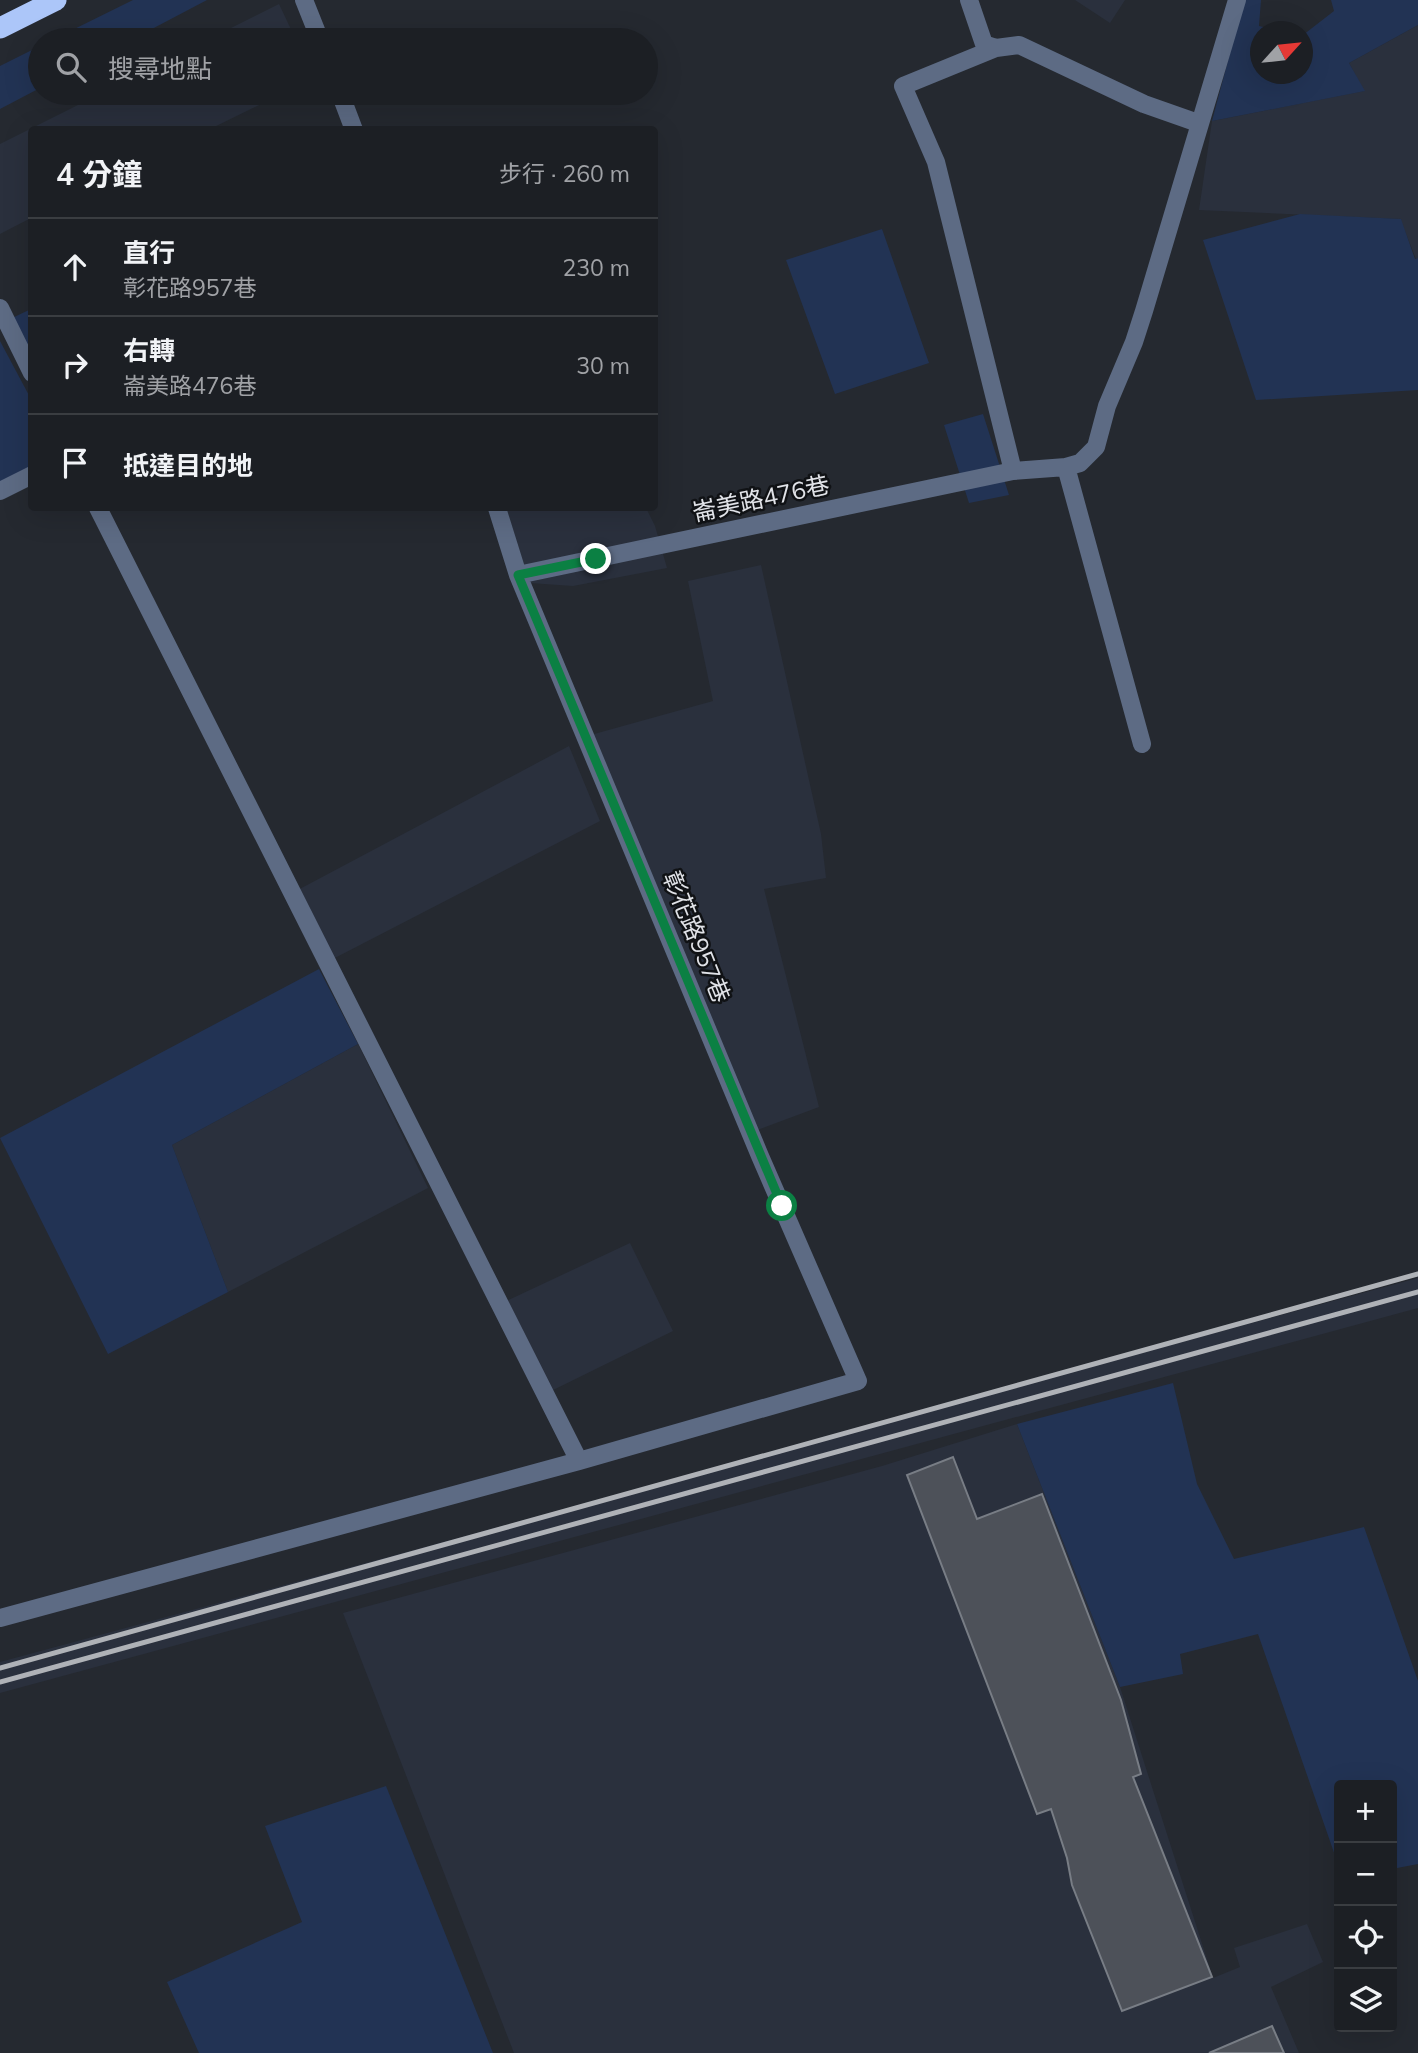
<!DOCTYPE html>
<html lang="zh-TW">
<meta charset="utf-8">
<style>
:root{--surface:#1c1f24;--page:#25272c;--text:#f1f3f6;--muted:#a0a2a6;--line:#3a3d41}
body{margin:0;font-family:Mulish,"Noto Sans TC",sans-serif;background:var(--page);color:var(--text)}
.controls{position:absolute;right:21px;bottom:21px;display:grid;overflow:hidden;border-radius:7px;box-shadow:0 7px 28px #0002}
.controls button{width:63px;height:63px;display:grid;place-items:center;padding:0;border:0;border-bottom:2px solid var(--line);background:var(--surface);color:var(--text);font:35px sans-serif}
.compass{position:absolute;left:1250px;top:21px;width:63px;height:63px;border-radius:50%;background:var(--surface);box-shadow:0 7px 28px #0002;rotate:63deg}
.stop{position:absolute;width:21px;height:21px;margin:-16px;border:5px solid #0b8043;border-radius:50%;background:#fff}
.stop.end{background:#0b8043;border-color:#fff;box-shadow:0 2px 7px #0008}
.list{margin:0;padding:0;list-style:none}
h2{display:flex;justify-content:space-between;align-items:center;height:91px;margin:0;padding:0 28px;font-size:30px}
h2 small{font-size:23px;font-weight:400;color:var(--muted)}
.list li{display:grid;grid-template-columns:46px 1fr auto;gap:21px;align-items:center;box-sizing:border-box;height:98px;padding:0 28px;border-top:2px solid var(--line)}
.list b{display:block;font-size:26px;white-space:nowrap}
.list p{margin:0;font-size:23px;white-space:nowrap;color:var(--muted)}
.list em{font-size:23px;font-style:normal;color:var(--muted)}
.icon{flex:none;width:38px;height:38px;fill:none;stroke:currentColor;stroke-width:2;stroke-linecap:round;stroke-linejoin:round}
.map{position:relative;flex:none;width:1418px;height:2053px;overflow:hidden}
.search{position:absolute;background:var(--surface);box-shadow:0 7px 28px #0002;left:28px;top:28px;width:630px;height:77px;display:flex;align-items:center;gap:18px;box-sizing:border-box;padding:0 24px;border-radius:38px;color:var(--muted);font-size:26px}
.panel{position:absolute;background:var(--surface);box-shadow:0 7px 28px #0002;left:28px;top:126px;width:630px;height:385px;border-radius:7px}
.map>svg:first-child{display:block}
.built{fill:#2a303d}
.green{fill:#223354}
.building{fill:#4d5159;stroke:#787d85;stroke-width:2}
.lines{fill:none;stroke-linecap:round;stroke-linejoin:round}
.minor{stroke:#5d6b84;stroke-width:18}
.highway{stroke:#acc6f9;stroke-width:21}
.rail{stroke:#afb2b7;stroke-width:5}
.route{stroke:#0b8043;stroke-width:9}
.labels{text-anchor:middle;stroke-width:5;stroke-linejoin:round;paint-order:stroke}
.street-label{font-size:24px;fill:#e1e3e8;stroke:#101215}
</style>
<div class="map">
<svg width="1418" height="2053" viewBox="0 0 1418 2053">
<rect width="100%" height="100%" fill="#252930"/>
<path class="built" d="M1075,0h50l-15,23z
M279,4l17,36h-89z
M1418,25v233l-2,1 -16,-40 -201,-9 13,-89 152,-30 -15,-28z
M102,93h182l-74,36 -178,1 -1,88 -31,16v-90z
M506,508h140l9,18 12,42 -94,18 -43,-3z
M761,565l60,269 5,44 -62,11 55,218 -67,25 -165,-396 126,-35 -25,-120z
M569,746l31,75 -271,140 -35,-69z
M358,1044l70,144 -200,104 -56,-147z
M630,1243l43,88 -128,63 -45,-90z
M1418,1278v30l-1418,385v-31z
M1017,1424l103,263 93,291 27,-11 -6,-19 73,-24 16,38 -52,25 28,66h-785l-171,-440 539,-147z"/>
<path class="green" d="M133,0h74l-76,40h-79z
M1244,0h17l-2,26 22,5 -21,1v42h42l1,-39 31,-24 -3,-11h87v25l-69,38 16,28 -153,30z
M40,46v42l-40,21v-43z
M1300,214l101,5 14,40 3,-1v132l-162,10 -53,-160z
M882,229l47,134 -94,31 -49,-134z
M31,309v56l-23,-45z
M0,341l32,60 -1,69 -31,16z
M983,414l26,81 -40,8 -25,-78z
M319,969l39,75 -186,101 56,147 -120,62 -108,-216z
M1173,1383l24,101 37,75 130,-32 54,154v183l-26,5v-84h-53v82l-81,-233 -78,20 3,20 -63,13 -103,-263z
M386,1786l107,267h-294l-32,-71 135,-60 -37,-96z"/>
<path class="building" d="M953,1457l24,62 65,-25 79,206 20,74 -8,3 79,200 -90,34 -50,-126 -5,-27 -16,-49 -14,5 -130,-339z
M1272,2026l12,27h-75z"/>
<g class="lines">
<path class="minor" d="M304,0l16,40
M969,0l15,44 12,4 23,-3 125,59 54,19
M996,48l-93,38 33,76 77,309
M340,93l14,37
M0,308l32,65
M1066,467l76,277
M0,491l32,-16
M98,508l481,953
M518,575l495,-104 53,-4 14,-4 16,-16 11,-41 27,-64 10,-31 93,-311
M0,1618l579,-157 279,-80 -98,-225 -242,-581 -21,-67"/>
<path class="highway" d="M0,28l56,-28"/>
<path class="rail" d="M0,1668l1418,-394
M0,1682l1418,-390"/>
</g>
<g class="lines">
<path class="route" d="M596,559l-78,16 264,631"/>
</g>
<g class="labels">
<g class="street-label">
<text transform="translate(761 499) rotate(-12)" y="8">崙美路476巷</text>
<text transform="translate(696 937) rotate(68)" y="8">彰花路957巷</text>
</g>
</g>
</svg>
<div class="controls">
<button>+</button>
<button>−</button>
<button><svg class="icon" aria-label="locate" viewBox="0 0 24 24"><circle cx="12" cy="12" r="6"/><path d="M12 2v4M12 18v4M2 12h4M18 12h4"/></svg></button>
<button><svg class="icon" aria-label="layers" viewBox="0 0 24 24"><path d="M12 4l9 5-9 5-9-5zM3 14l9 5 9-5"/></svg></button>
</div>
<svg class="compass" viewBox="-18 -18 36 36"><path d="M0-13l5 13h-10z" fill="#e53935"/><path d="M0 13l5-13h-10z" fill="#a0a2a6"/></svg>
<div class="stop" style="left:782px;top:1206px"></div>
<div class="stop end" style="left:596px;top:559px"></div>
<div class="search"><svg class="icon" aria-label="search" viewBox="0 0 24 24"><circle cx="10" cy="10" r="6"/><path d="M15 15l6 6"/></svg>搜尋地點</div>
<section class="panel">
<h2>4 分鐘<small>步行 · 260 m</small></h2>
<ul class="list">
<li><svg class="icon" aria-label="ahead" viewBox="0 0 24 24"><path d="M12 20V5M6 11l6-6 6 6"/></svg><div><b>直行</b><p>彰花路957巷</p></div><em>230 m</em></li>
<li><svg class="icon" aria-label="right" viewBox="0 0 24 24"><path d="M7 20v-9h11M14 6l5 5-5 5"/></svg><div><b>右轉</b><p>崙美路476巷</p></div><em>30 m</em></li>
<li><svg class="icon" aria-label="arrive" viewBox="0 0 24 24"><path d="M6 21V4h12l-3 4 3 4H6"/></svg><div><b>抵達目的地</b></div></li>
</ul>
</section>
</div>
